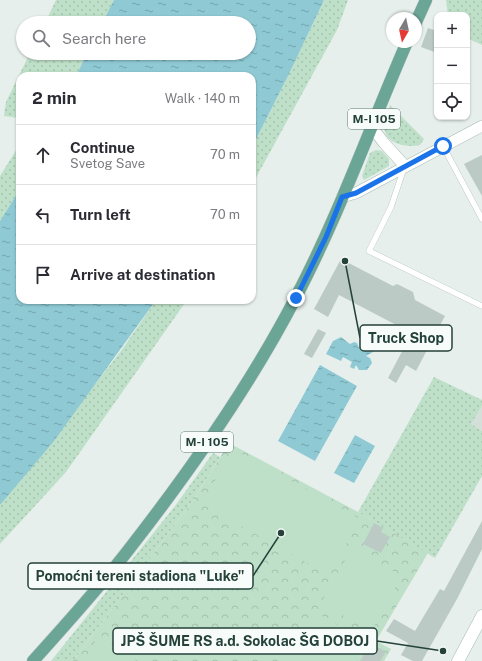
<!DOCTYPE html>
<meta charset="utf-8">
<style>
:root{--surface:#fff;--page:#f2f2f3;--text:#2b2b33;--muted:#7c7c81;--line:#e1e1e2}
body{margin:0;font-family:"Public Sans",sans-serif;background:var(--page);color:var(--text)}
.controls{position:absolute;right:12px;top:12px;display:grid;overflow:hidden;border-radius:8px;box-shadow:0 1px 3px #0004}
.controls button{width:36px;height:36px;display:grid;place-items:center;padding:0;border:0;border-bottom:1px solid var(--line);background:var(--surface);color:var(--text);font:20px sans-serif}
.compass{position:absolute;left:386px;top:12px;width:36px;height:36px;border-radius:50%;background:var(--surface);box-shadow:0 1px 3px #0004;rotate:189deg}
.stop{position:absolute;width:12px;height:12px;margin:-9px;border:3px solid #1a73e8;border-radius:50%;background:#fff}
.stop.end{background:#1a73e8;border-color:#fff;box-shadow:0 1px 4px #0008}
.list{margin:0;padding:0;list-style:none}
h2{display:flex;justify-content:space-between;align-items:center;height:52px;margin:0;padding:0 16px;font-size:17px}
h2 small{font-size:13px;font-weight:400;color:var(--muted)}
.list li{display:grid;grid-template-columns:26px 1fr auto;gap:12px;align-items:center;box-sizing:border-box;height:60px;padding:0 16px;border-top:1px solid var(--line)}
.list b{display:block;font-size:15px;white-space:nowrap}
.list p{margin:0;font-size:13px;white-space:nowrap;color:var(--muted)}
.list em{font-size:13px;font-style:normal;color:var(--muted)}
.icon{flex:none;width:22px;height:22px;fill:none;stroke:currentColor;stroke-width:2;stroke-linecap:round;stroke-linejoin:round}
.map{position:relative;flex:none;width:482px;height:661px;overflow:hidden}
.search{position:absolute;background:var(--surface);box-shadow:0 1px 3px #0004;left:16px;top:16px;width:240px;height:44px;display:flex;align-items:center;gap:10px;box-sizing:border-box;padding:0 14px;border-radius:22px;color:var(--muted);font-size:15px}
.panel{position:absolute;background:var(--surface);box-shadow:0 1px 3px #0004;left:16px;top:72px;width:240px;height:232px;border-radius:12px}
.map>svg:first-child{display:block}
.built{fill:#d4dfda}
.grass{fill:url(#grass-dots)}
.forest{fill:url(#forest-crowns)}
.garden{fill:#bfe0c8}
.water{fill:url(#water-ripples)}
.building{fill:#bbcac4}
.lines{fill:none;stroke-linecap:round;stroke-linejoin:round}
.lane-casing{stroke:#a8b8b2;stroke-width:6}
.street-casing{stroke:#a8b8b2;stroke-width:12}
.secondary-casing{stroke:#a4bbb3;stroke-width:13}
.primary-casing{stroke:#c2cac8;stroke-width:13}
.lane{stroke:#fff;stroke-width:5.5}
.street{stroke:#fff;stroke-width:11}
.secondary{stroke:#fff;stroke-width:12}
.primary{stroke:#6aa596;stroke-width:12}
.route{stroke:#1a73e8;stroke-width:5}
.labels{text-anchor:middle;stroke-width:3;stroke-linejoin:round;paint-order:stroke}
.shield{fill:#f7fbf9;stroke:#637a73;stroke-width:1}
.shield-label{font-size:12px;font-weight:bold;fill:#24423a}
.leader{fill:none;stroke:#24423a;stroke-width:1.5}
.callout-dot{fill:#24423a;stroke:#f7fbf9;stroke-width:1.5}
.callout{fill:#f7fbf9;stroke:#24423a;stroke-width:1.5}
.callout-label{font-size:14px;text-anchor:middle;font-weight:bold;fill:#24423a}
</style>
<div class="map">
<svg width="482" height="661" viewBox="0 0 482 661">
<defs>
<pattern id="grass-dots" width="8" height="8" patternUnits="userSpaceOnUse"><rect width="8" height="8" fill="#bfe0c8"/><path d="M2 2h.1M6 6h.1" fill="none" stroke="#a4c1ad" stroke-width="1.8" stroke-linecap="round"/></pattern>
<pattern id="forest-crowns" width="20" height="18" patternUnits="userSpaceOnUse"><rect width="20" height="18" fill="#bfe0c8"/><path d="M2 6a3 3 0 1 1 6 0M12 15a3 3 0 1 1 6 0" fill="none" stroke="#a4c1ad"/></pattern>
<pattern id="water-ripples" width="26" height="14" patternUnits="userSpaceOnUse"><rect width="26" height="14" fill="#8ec9d4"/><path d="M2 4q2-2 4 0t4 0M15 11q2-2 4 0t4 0" fill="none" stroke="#74a5ad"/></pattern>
</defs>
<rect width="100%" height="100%" fill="#e6efeb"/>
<path class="built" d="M482,406v25l-11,-7z"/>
<path class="grass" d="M56,0h58l-12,23h-57z
M324,0h24l-11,30 -85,155v-38l37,-73z
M446,0h36v45l-15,-7v-23h-19z
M30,53h57l-11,23h-56v42l-16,-2 2,-14z
M390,105l34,34 -4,6c-15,3 -37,-1 -36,-21 0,-6 4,-13 6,-19z
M20,144v45l-20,32v-45z
M376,150l6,1 7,8v7l-25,14 -2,-4 8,-23z
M156,300h31l-121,172 -66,72v-39l121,-154z
M434,377l48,23v6l-11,18 11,7v45l-47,82 -77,-46z
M213,453l7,4 -28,45 -119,159h-22l124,-155z"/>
<path class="forest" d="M229,443l129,69 70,41 -52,88 15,8 -7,12h-311l119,-159z"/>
<path class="garden" d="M233,449l127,70 -31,56 -127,-71z
M352,548l50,28 -31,55 -50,-28z
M318,614l50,28 -11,19h-66z
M97,638l40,23h-53z"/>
<path class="water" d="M114,0h210l-35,74 -37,73v-71h-176l11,-23h162v-30h-147z
M20,189v111h136l-102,141 -54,64v-284z
M341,337l9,7 4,-2 3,1 2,5 6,-5 8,5v4l-7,4 4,2 2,5 -5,7h-8l-3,-5 -2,4 -4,-2 2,-5 -9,-5 -2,4 -15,-7 7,-13z
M320,365l37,21 -42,75 -37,-20z
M355,435l20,11 -21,37 -20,-10z"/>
<path class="building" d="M428,28l9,3v22l-16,-6z
M482,155v41l-18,-32z
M341,259l52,27 4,-2 16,8 2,8 30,16 -29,55 -10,-6 -10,18 -8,-5 19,-36 -3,-1 3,-6 -7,-4 2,-3 -63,-33 -11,22 -14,-8z
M318,329l8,4 -14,25 -8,-4z
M482,521v28l-25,50 -35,62h-9l-12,-6 7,-12 -22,-12 8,-12 21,12 25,-42 4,2z
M374,523l9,5 -2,4 9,5 -9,16 -18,-9z
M371,643l15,9 -6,9h-20z"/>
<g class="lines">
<g class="lane-casing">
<path id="lane" d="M443,146l39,73
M404,168l-13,39 -22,44 113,55"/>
</g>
<g class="street-casing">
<path id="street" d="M371,126l13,17 21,23
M342,197l14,-4 126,-67"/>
</g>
<g class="secondary-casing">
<path id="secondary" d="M458,661l24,-45"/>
</g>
<g class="primary-casing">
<path id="primary" d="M416,22l10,-22
M33,661c34,-38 69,-76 100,-117 59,-76 119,-162 163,-247 43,-82 74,-170 111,-255"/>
</g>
<use href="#lane" class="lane"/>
<use href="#street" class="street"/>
<use href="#secondary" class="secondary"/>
<use href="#primary" class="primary"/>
</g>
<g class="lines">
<path class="route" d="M296,298l30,-61 16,-40 14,-4 87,-47"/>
</g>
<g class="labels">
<g class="shield">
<rect x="348" y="109" width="52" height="20" rx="3"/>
<rect x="181" y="432" width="52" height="20" rx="3"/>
</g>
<g class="shield-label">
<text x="374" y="123">M-I 105</text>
<text x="207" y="446">M-I 105</text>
</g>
</g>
<path class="leader" d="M345 261L360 338M281 533L253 576M443 651L377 641"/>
<g class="callout-dot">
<circle cx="345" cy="261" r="4"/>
<circle cx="281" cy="533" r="4"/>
<circle cx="443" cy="651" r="4"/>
</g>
<g class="callout">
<rect x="360" y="325" width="92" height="26" rx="4"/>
<rect x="28" y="563" width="225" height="26" rx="4"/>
<rect x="113" y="628" width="264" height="26" rx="4"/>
</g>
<g class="callout-label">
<text x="406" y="343">Truck Shop</text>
<text x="140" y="581">Pomoćni tereni stadiona "Luke"</text>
<text x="245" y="646">JPŠ ŠUME RS a.d. Sokolac ŠG DOBOJ</text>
</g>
</svg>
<div class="controls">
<button>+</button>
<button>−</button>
<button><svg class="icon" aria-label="locate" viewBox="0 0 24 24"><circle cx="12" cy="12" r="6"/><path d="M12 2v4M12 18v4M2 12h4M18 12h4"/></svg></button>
</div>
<svg class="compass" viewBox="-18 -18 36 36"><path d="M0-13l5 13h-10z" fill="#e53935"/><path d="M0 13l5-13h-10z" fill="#7c7c81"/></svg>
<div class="stop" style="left:443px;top:146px"></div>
<div class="stop end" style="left:296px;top:298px"></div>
<div class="search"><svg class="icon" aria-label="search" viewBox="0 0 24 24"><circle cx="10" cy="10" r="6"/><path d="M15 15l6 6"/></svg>Search here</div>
<section class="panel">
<h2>2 min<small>Walk · 140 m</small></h2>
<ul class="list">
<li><svg class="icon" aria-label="ahead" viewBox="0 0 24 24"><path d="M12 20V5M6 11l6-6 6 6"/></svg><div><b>Continue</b><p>Svetog Save</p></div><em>70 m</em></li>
<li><svg class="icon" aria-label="left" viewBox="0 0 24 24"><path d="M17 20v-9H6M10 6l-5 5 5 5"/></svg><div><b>Turn left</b></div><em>70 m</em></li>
<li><svg class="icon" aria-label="arrive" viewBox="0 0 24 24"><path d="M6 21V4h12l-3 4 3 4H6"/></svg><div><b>Arrive at destination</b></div></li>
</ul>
</section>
</div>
